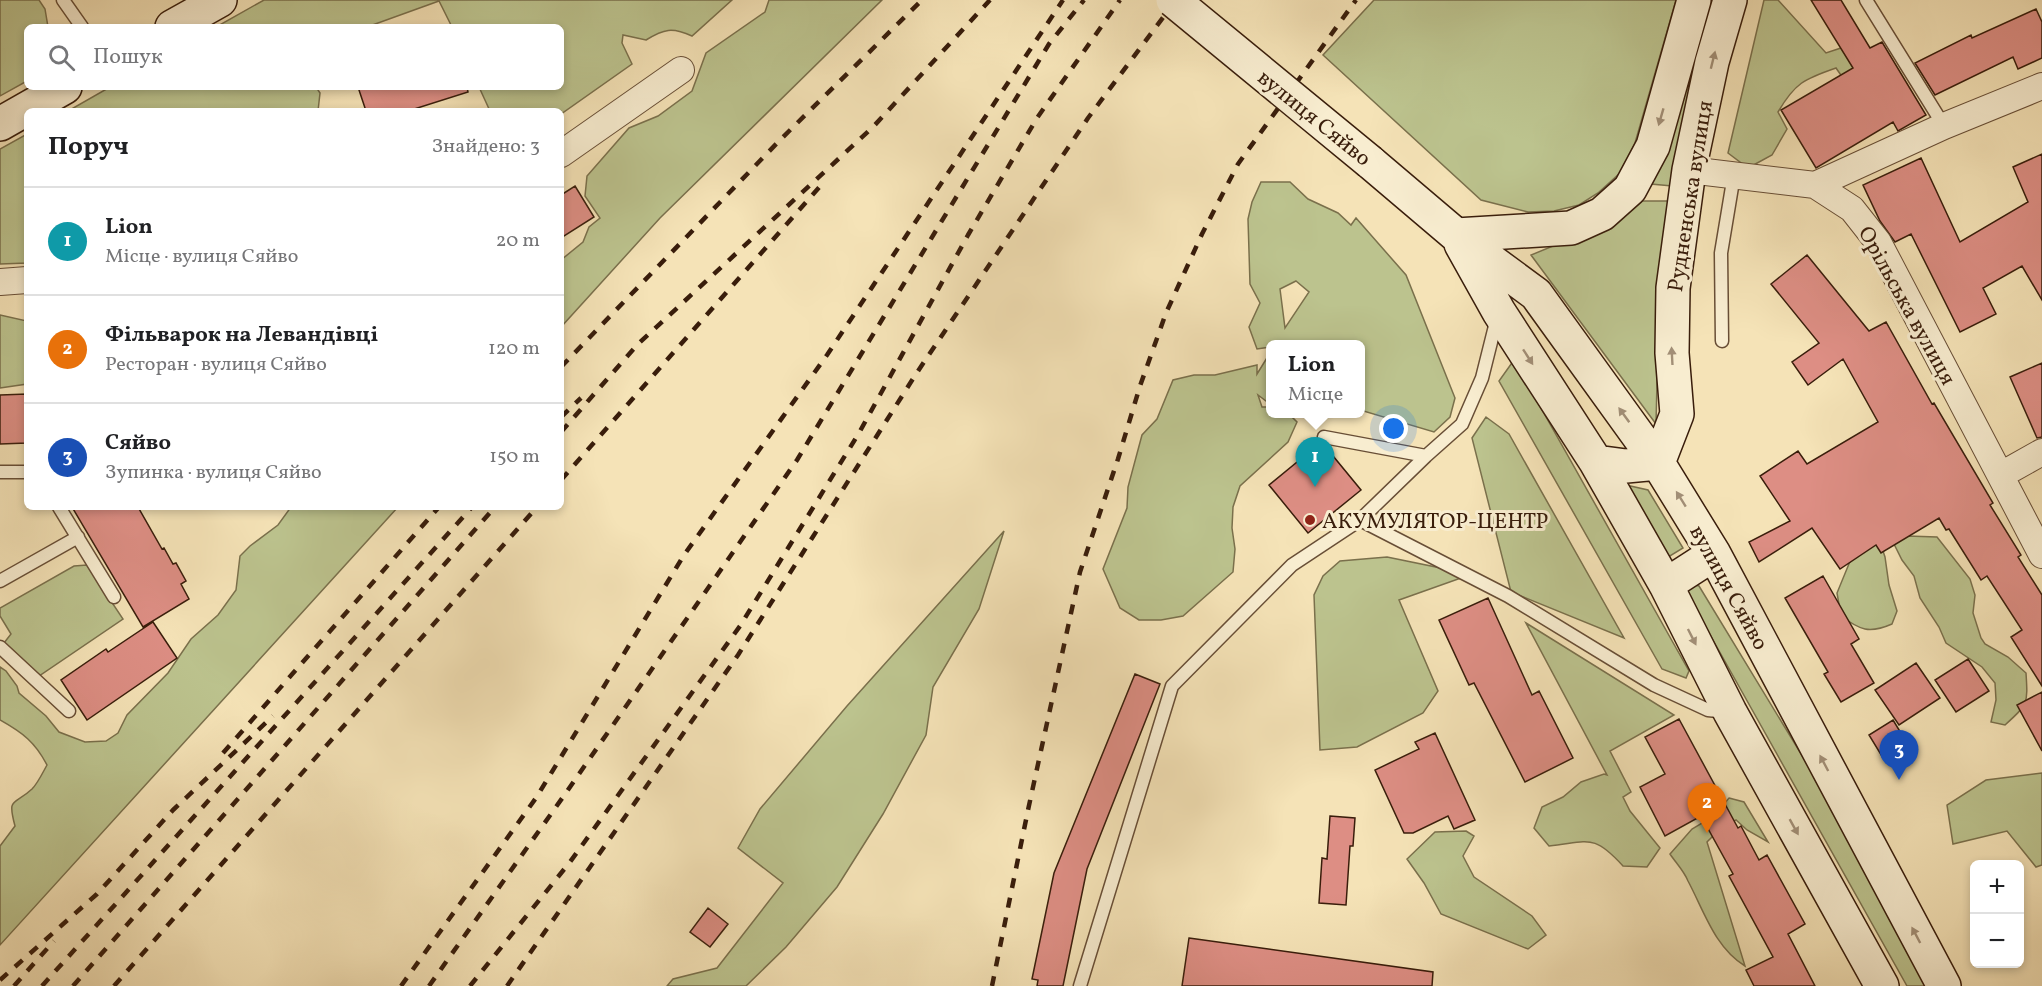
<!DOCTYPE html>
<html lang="uk">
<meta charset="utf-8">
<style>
:root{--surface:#fff;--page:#f6f6f6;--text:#202124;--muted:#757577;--line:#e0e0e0;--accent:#db2777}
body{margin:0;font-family:Vollkorn,serif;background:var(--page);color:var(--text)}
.controls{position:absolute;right:18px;bottom:18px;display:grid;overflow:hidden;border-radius:9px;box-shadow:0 3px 9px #0003}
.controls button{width:54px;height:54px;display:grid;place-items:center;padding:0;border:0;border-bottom:2px solid var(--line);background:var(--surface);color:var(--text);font:30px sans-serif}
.you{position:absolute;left:1394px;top:429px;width:21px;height:21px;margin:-15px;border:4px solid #fff;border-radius:50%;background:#1a73e8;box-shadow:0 0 0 9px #1a73e833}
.badge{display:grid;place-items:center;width:39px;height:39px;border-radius:50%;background:var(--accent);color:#fff;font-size:20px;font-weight:700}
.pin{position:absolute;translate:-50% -50px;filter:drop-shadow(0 2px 3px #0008)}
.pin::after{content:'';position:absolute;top:32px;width:21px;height:18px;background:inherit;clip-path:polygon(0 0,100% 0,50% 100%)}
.popup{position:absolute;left:1266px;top:340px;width:99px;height:78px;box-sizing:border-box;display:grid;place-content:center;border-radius:9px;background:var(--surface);filter:drop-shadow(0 2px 4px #0005);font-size:20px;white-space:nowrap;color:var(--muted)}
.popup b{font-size:22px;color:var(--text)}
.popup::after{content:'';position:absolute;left:50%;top:100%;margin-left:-12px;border:12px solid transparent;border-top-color:var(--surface)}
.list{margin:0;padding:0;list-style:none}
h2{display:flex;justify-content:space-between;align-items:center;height:78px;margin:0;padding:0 24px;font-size:26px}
h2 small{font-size:20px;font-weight:400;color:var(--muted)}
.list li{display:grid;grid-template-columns:39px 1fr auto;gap:18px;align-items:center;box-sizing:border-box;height:108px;padding:0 24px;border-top:2px solid var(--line)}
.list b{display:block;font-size:22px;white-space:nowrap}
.list p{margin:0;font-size:20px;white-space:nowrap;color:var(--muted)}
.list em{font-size:20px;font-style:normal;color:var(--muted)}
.icon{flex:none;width:33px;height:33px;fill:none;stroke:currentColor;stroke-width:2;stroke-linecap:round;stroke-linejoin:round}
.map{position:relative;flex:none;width:2042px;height:986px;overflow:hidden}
.search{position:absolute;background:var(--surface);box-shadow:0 3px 9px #0003;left:24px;top:24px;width:540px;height:66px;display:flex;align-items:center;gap:15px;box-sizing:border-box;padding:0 21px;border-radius:9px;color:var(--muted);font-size:22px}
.panel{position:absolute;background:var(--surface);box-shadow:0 3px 9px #0003;left:24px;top:108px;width:540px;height:402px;border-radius:9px}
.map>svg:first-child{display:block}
.green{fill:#bcc38e;stroke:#7a704c;stroke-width:1.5;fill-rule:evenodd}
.building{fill:#dd8e84;stroke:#391d0b;stroke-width:1.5}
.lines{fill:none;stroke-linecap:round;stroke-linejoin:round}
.lane-casing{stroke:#684e36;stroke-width:15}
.street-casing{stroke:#684e36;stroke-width:28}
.secondary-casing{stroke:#391d0b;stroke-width:36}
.lane{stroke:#f8edd0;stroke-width:12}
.street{stroke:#f8edd0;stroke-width:26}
.secondary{stroke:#f8edd0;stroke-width:33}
.rail{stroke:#391d0b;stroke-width:4.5;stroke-dasharray:10 10;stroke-linecap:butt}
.secondary-bridge-casing{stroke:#391d0b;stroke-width:36;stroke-linecap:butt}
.secondary-bridge{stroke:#f8edd0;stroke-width:33}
.oneway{fill:#a28f77}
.poi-dot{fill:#8f2418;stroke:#f8edd0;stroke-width:2}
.labels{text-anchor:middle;stroke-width:6;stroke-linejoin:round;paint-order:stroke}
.street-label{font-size:22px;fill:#391d0b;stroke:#f8edd0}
.poi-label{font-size:22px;fill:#391d0b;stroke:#f8edd0;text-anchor:start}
</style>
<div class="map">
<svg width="2042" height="986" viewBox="0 0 2042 986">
<rect width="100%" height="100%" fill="#f5e3b7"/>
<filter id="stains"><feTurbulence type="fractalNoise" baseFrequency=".00333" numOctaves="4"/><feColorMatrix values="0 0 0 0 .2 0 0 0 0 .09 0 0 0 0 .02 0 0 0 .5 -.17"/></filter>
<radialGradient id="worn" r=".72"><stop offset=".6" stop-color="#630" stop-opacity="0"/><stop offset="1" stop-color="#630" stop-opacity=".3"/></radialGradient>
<path class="green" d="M0,0h39l6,9 3,18h-21v54l-27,15z
M264,0h468l-40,36c-20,-9 -28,-7 -46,4l-23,-5 -1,8 10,21 -71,50v-3h-71l-11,-24h82v-60h-109l-13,-26 -72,26h-151z
M769,0h113l-222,218 -99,109v-67l22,-18 6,-15 11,-9 -15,-22 2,-20 42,-48 29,-12 34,-25 14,-38 59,-41z
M1374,0h302l-41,143 -15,30 -22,20 -19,12 -25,6 -26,1 -47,-12 -158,-145z
M1710,0h4l-42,186 -21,-2z
M1764,0h14l48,53 18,-6 30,53 5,30 -43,-62c-32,11 -41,15 -58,44l9,17 -15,26 -24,13 -20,-15z
M110,87h206l4,6 -2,18h-250z
M27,134v129l-27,1v-115z
M1261,182h29l18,17 30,14 13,12 5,-7 50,57 49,123 -5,19 -16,15 -74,-22v-66h-90v3l-13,2 -8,-22 11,-24 -10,-19 -2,-65 4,-17zM1296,281l13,11 -24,36 -5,-39z
M1642,201h26l-9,96 -3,127 -125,-169 85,-35z
M0,315l27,6v63l-27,4z
M1270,353v51l-12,-9 4,12h8v7h26l-4,3 5,5 -9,20 -48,44 -7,21 -1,21 3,21 -2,23 -50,44 -22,4h-22l-19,-12 -17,-39 24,-61 1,-21 14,-52 15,-16 16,-39 21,-5h21l42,-10v9z
M1514,360l175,311 -3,7 -24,-9 -163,-288z
M1486,417l23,17 115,204 -113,-46 -39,-154z
M1626,485l22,5 35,58 -18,11z
M291,507h107l-398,438v-99l15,-20c-8,-30 -1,-20 17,-37 6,-6 11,-17 15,-24 -12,-23 -24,-32 -47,-45v-53l6,4 11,15 2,7 27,23 13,16 26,10 21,-1 12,-8 9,-18 41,-42 23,-34 27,-24 18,-25 4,-34 10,-10 28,-21z
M1004,531l-25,78 -46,78 -7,48 -43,79 -46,73 -51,60 -40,39h-79l6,-7 44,-11 66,-85 -45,-35 22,-39 87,-103z
M1907,536l30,1 33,42 5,16 -2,18 8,25 4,6 23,13 18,16c2,31 2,31 -21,52l-14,-3 5,-22 -1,-17 -13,-16 -36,-24 -7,-16 -19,-29 -6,-22 -12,-16 -8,-16z
M1871,545h10l4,12 4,28 8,26 -5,13c-23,10 -32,6 -51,-8l-4,-23 16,-39z
M1387,557l73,15 1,6 -62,22 39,91 -15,22 -66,34 -37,3 -6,-155 9,-19 17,-15z
M87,565l36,54 -84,57 -35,-33 7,-9 -11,-18v-8l74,-42z
M1689,583l10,3 243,400h-35l-221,-394z
M1526,623l148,92 -64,36 21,41 -8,5 7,14 30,37 -13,19 -24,-1c-30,-33 -34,-24 -74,-20l-15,-18 8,-21 21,-10 18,-15 23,-8 3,1z
M2042,773v92l-6,2 -29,-36 -54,13 -6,-39 39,-25z
M1729,798l15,4 24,40 -21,-12 -11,-10 -14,7 -15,15 38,124c-30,-18 -41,-55 -57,-85 -4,-10 -12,-18 -18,-27l22,-25 22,-13z
M1466,831l8,5 -11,20 11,21 58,39 14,19 -18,14 -87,-35 -17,-31 -17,-24 28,-27z"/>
<path class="building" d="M1811,0h30l29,48 12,-6 44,73 -28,16 -5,-9 -77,46 -35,-58 72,-42z
M2036,9l6,13v36l-24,11 -5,-12 -78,38 -20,-32 56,-28 1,3z
M358,87h109l1,5 -60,19h-42z
M2042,154v146l-20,-34 -39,22 13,26 -36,18 -49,-98 -16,8 -15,-21 -17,-36 58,-27 39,84 68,-40 -15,-35z
M575,186l19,31 -33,21v-43z
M1807,255l62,76 17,-9 46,82 2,-1 59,100 -3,2 31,50 -3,2 24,38v91l-31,-49 11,-7 -35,-54 -6,4 -32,-51 -3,1 -7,-12 -58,35 -5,-8 -36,24 -28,-41 -53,34 -10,-20 41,-21 -30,-45 38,-25 9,13 71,-42 -35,-63 -35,26 -16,-23 27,-19 -48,-59z
M2042,363v74l-5,1 -27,-61z
M27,394v49l-27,1v-49z
M1319,444l5,1 37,45 -53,43 -39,-48z
M72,507h66l24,42 2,-1 9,16 3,-1 10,18 -5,3 8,15 -46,28z
M1823,576l36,63 -8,5 23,39 -33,19 -17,-28 4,-2 -43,-74z
M1488,598l44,97 7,-4 34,67 -48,24 -51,-99 -5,2 -30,-65z
M153,622l24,36 -90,62 -26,-40 45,-31 2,3z
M1968,659l21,32 -33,21 -21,-32z
M1916,663l24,35 -41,27 -24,-35z
M1135,674l25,10 -73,185 -24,117h-26l1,-6 -6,-1 22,-106z
M2042,692v59l-25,-46z
M1679,719l59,109 3,-2 18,34 8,-5 38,69 -17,10 27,52h-61l-8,-16 27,-13 -44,-81 4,-2 -32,-58 -36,20 -25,-49 25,-13 -20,-37z
M1893,720l14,23 -24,15 -14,-23z
M1435,733l40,87 -21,9 -6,-13 -35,17h-9l-29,-63 44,-21 -4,-7z
M1330,816l25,2 -2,28h-3l-4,59 -27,-2 3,-45 5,1z
M708,908l20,16 -18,23 -20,-15z
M1189,938l244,34 -1,14h-250z"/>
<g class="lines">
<g class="lane-casing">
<path id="lane" d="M63,0l19,27
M1866,0l78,126
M1722,341l-1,-88 13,-78
M1324,437l102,19
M0,472h27
M59,507l55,90
M1360,520l148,76 146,89 54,25 19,2
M0,581l78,-44
M0,647l69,64
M1080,986l92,-300 120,-121 68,-45 66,-64 36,-32 20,-46 15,-60"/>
</g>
<g class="street-casing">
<path id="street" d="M561,154l120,-84
M1689,170l126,15 37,24 26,33 164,313
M1815,185l129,-59 98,-40
M0,282l27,-2
M2001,475l41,-23"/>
</g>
<g class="secondary-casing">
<path id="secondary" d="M172,27l48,-27
M0,124l65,-37
M1370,162l86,73 80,59 122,169 56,91 230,432
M1456,235l115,-7 31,-14 28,-25 23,-43 41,-146
M1461,244l38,68 97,150 70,123 64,127 152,274
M1596,462l30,4 32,-3
M1658,463l19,-49 -5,-61 1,-65 16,-118 23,-108 18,-62
M1666,585l48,-31"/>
</g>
<use href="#lane" class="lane"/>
<use href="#street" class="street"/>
<use href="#secondary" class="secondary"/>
<path class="rail" d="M561,367l220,-228 141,-139
M561,417l20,-19
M561,432l76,-87 236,-218 117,-127
M561,480l262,-297
M223,753l216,-246
M0,980l97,-86 76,-84 100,-94
M14,986l40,-45
M42,986l430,-479
M73,986l422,-479
M114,986l423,-479
M401,986l135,-188 148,-243 143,-200 236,-355
M429,986l134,-189 234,-337 252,-416 35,-44
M470,986l100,-124 170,-236 119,-193 109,-198 69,-117 83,-118
M507,986l231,-331 178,-281 172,-256 88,-118
M992,986l36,-176 52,-238 38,-113 22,-73 26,-73 36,-79 36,-70 118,-164"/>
<g class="secondary-bridge-casing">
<path id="secondary-bridge" d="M1173,0l197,162"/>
</g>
<use href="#secondary-bridge" class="secondary-bridge"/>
</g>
<defs><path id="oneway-solid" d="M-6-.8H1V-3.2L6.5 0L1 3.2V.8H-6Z" transform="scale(1.5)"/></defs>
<g class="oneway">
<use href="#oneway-solid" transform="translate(1713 60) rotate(-76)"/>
<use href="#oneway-solid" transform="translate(1661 117) rotate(106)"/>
<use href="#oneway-solid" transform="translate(1672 356) rotate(-93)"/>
<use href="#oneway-solid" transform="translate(1528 357) rotate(57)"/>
<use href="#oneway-solid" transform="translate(1624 415) rotate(-126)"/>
<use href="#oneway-solid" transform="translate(1681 499) rotate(-122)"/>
<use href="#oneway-solid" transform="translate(1692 637) rotate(63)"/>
<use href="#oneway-solid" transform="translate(1824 763) rotate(-118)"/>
<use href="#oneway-solid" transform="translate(1794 827) rotate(61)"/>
<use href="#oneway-solid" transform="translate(1916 935) rotate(-118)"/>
</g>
<circle class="poi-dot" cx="1310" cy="520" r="6"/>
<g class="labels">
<g class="street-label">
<text transform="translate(1315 117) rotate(39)" y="8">вулиця Сяйво</text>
<text transform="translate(1689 196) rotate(-81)" y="8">Рудненська вулиця</text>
<text transform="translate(1908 305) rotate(61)" y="8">Орільська вулиця</text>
<text transform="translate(1730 587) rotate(61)" y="8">вулиця Сяйво</text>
</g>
<g class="poi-label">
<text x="1322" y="528">АКУМУЛЯТОР-ЦЕНТР</text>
</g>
</g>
<rect width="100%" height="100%" filter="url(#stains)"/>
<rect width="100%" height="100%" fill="url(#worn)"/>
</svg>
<div class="controls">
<button>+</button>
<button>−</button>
</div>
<div class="you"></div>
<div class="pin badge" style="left:1315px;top:487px;background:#0f9aa8">1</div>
<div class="popup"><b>Lion</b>Місце</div>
<div class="pin badge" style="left:1707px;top:833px;background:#e8710a">2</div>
<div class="pin badge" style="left:1899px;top:780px;background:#1a4fb4">3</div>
<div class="search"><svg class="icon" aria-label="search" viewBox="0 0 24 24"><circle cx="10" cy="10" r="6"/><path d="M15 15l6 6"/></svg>Пошук</div>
<section class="panel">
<h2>Поруч<small>Знайдено: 3</small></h2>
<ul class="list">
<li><span class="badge" style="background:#0f9aa8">1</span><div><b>Lion</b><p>Місце · вулиця Сяйво</p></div><em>20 m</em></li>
<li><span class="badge" style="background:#e8710a">2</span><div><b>Фільварок на Левандівці</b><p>Ресторан · вулиця Сяйво</p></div><em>120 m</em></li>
<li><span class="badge" style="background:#1a4fb4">3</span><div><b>Сяйво</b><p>Зупинка · вулиця Сяйво</p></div><em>150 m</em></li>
</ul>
</section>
</div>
